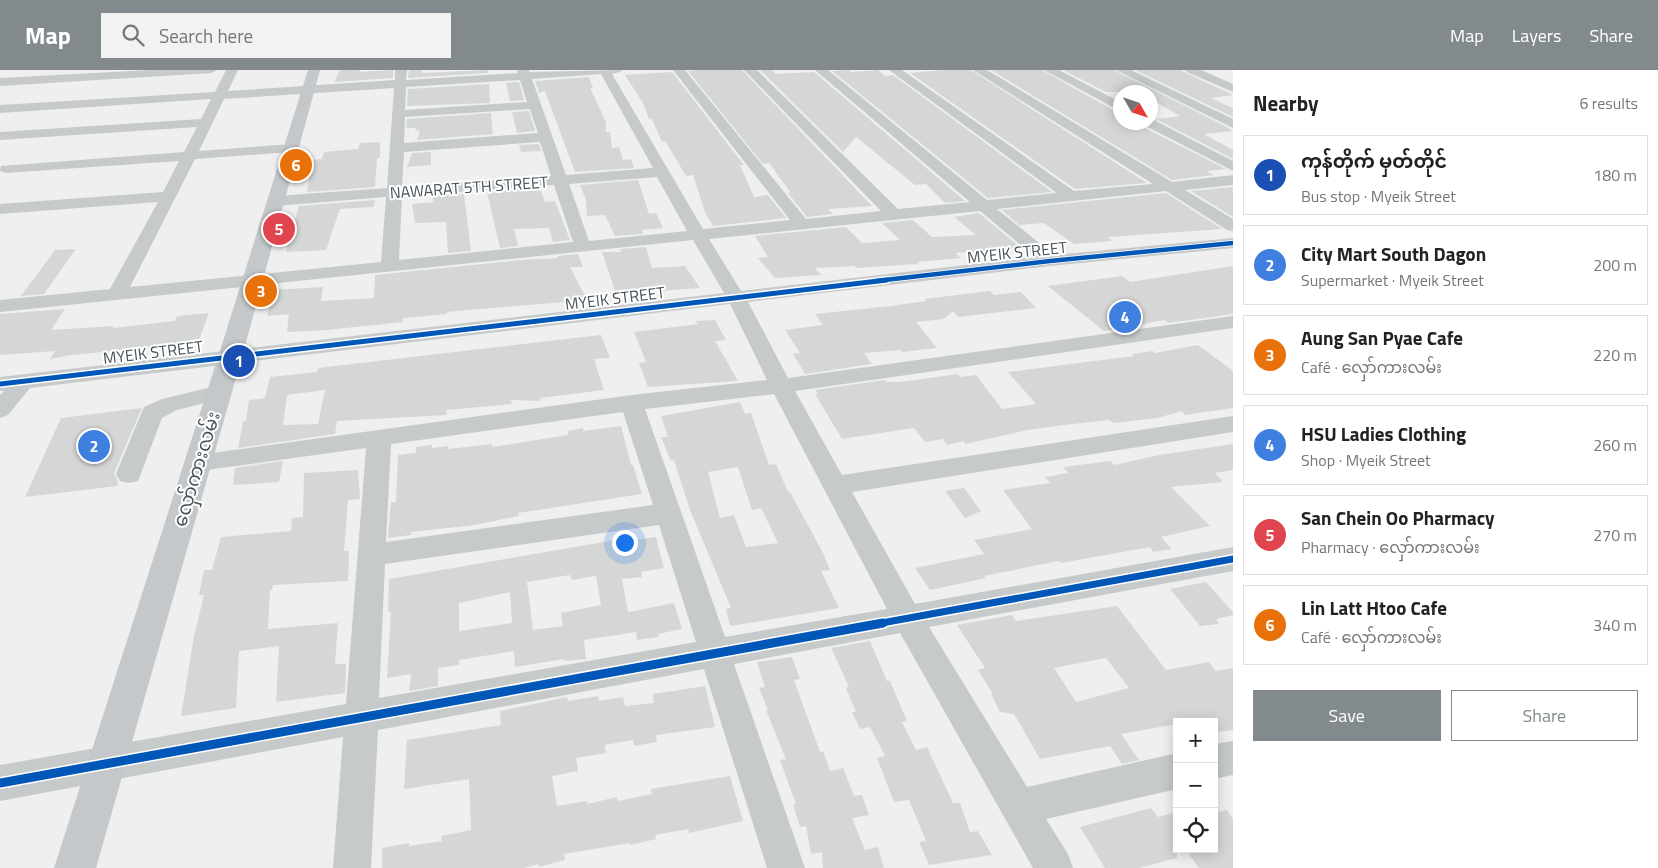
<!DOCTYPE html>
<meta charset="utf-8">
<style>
:root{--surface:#fff;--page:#f2f2f2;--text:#222;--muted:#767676;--line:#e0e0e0;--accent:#828a8e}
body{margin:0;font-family:"Titillium Web","Noto Sans Myanmar",sans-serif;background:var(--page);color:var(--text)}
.controls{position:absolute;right:15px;bottom:15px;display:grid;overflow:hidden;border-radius:0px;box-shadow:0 2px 12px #0003}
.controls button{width:45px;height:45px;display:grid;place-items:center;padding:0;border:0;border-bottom:1px solid var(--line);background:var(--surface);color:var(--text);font:25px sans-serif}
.compass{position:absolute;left:1113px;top:15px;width:45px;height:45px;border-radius:50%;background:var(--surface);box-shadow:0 2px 12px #0003;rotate:129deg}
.you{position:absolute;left:624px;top:472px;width:18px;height:18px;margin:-12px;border:4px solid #fff;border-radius:50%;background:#1a73e8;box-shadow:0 0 0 8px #1a73e833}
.badge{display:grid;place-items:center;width:32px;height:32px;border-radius:50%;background:var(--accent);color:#fff;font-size:16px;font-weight:700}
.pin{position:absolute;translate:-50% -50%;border:2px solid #fff;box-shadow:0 1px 5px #0006}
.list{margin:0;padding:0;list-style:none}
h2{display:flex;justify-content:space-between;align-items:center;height:65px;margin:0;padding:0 20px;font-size:21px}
h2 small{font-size:16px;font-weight:400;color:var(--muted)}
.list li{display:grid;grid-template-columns:32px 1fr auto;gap:15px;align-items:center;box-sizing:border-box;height:80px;margin:0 10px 10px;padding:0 10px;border:1px solid var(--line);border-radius:0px}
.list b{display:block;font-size:19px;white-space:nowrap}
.list p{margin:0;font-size:16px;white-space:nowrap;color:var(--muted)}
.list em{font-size:16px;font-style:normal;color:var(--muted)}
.actions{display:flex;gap:10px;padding:15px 20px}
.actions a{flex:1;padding:11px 0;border:1px solid var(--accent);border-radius:0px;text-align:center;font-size:18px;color:var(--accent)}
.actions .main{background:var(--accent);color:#fff}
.icon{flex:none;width:28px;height:28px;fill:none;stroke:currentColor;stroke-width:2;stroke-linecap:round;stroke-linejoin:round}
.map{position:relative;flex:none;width:1233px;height:798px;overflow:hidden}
header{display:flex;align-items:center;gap:30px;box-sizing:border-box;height:70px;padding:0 25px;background:var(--accent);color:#fff}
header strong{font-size:24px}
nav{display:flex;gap:28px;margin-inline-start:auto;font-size:18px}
.search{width:350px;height:45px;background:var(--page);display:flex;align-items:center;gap:12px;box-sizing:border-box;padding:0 18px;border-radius:0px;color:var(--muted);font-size:19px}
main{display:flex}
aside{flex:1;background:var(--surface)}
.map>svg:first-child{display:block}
.building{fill:#d5d7d7;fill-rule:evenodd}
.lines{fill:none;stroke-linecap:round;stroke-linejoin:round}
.minor{fill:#c6cacb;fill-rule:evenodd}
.major{fill:#c4c8ca;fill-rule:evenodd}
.cycleway-far3-casing{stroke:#fff;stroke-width:6}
.cycleway-far2-casing{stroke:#fff;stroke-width:8}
.cycleway-far1-casing{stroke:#fff;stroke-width:10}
.cycleway-casing{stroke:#fff;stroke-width:12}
.cycleway-far3{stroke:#0057b8;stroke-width:4.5}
.cycleway-far2{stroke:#0057b8;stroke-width:5}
.cycleway-far1{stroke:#0057b8;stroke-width:7}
.cycleway{stroke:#0057b8;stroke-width:9}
.labels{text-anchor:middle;stroke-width:4;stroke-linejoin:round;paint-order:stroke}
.far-street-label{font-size:16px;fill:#47535a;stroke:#fff}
.street-label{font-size:19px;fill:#47535a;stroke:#fff}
</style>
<header>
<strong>Map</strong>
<div class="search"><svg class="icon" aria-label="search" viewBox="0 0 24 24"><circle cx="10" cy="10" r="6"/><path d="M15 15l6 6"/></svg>Search here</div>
<nav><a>Map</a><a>Layers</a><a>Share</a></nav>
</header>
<main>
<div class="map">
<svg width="1233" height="798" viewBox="0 0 1233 798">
<rect width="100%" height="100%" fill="#efefef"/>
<path class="building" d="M340,0h20l-1,2 34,-2v8l-59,4z
M409,0h13v3l66,-3v3l-80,5z
M696,0h46l130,136 -44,3 5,5 -26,3 -19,-24h3l-22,-30 -6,1 -75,-93z
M760,0h12l3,4 39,-2 151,129 -20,2 -19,-19 -11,1 -59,-48 -13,15z
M849,0l2,2 27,-2 7,6 8,-1 159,117 -64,6 -156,-127z
M942,0h29l176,113 -72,6 -165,-116z
M991,0h51l78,44v8h21l2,5 83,42 -19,2 7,4 -42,5z
M1063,0h51l113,57 6,4 -29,3 29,16v9l-77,-40 24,-3 -30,-17v-7h-44z
M1135,0h45l53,25 -22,3 22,10v9z
M672,2l72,93h-4l14,32 14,-2 18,23 -73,8 -8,-14 -12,-37 -7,1 -21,-35 -3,1 -10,-23h-3l-6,-16 -18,-28z
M589,7l4,11h-3l16,34v10h4l2,16 7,-1 4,13 8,-1 3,9 -59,4 -30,-81 -6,2 -4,-12z
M519,12l5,18 -14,1 -4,-18z
M489,14l1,19 -83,3 1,-17z
M529,41l6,20 -18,2 -5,-21z
M491,43l2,21 -76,6 3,-10 -5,1 1,-3h-10l1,-9z
M380,72v16h-3l-2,29 -68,5 5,-32 10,-1 2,-7 34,-3 2,-6z
M539,74l2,7 -20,1 -2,-7z
M431,82v13l-24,2 5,-14z
M638,110l11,34 7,-1 7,15 -21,2 1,4 -28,2 -10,-21 -18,1 -1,-16 -6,-15z
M1233,117v30l-42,-26z
M540,119l5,13 10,-1 15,39 -17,2 -4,-14 -35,1 4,17 -18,2 -13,-56z
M1166,123l56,36 -114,8 4,4 -38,3 -30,-21 -25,2 -17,-15z
M464,124l7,57 -23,2 -2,-31 -31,1 -3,-19 21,-2v-6z
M375,130l-1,7 -34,2 -14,41 -40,2 13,-46z
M979,143l42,35 -66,5 6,5 -44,4 2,2 -63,4 -2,-2 -39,2 6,7 -46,3 -17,-20 10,-1 -13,-21 91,-9 16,16 38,-3 -18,-17 31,-3 19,17 44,-2 -22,-18z
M646,177l6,21 33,-2 15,22 -84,6 -14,-42h19l-1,-3z
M76,179l-32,45 -23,2 34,-46z
M578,184l5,13h-13l17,33 -140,12v2l-44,4v4l-76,8 -40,2 2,-18 -22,2 6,-26 50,-3 -2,14 53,-3 1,-23 146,-15 37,-2 -1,-2z
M1233,196v48l-65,9 -3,-3 -61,11 -56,-45 74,-10 8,6z
M990,221l4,4 27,-3 15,16 -78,9 -5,-6 -9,8 -28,3 21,26 -35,4 -2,-2 -36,3 8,11 -67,10 -12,-20 7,-1 -15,-23 38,-5 -8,-11 76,-8 35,-5 -2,-2z
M65,239l-14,21 62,-4v2l62,-7 2,-5 32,-3 -11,30 -127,12 -21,4 5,-8 -55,4v-41z
M715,250l11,20 -11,1 23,40 -90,6 -9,-24 7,-1 -12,-30 64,-8 -2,-3z
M601,265l9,23 -16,1 10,31 -64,8 1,3 -30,-1 1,4 -66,6 1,5 -110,6 -2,13 -97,14 5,-27h3l3,-21 16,-2 5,-21 47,-5 1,-4zM325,320l-7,34 -35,1 4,-30z
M1198,275l35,26v37l-48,7 -4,-4 -23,7 -45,5 -4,-3 -53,6 -28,4 -63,14 -1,-3 -17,4 -4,-6 -18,3 -11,-14 -72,11 -27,-45h3l-3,-4 69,-10 2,2h14l58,-8 2,3 16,-2 26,34 34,-5 -28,-32 126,-16 -2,-2 21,-3 2,2z
M740,332l5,12 6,-1 18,52 7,-1 12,28h2l33,61 7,17 -9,1 18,37 -109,18 -4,-17 5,-1 -41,-98 -16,-50 -3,1 -10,-24h7l-7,-21zM738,397l14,43 9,-2 17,35 -32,4 -12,-32 -14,3 -12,-46z
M142,338l-28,65 4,8 -1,5 -92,11 36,-79z
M621,356l10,39h2l9,29 -124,19 1,3 -44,9 -64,7v3l-23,3 3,-36h5l2,-47 18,-2v-6l16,-2v3l16,-2v3l44,-5v3l76,-12v-4l15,-3v3z
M1233,374v26l-18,3 8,9 -52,5 39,39 -49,11 11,12 -19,3 -3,-5 -89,16 -2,-2 -75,15 2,2 -56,12 -15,-22 69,-14 -10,-14 58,-11 -29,-39 47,-7 -5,-6 23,-4 -5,-6 48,-6 3,4 45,-10z
M283,391l-4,21 -46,3 2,-17z
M358,400l2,29 -12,1 -4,51h5l-1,30 -75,4 -1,5h-2l-2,39 70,-6 -3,41h11l-1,29 -69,9 3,-56 -40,5 -3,57 -55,8 13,-80 10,-41h-5l5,-25h8l9,-33 70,-6 1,-13 11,-1 1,-44z
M964,418l17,23 -16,7 -20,-27z
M633,467l1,3 22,-3 8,31 -23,4 1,5 -20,2 6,33 46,-9 8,26 -24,5 1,3 -22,3 -1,-8 -52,8 2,19 -21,2 -1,-2 -49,8 -1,-16 -55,9v5l-21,3v18l-29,5 2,-17 -24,4 4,-66h-3l1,-33zM570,505l2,5 24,-4 5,29 -40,8 2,13 -30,4 -6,-48zM510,522l2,31 -53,8v-28z
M1206,512l27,30v3l-17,4 3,5 -19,2 -30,-37z
M1117,536l49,64 43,-8 7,9 17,-3v62l-16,2 -3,-3v-7h-37v2l-56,10 18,26 -17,4 -12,-18 -70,13 -26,-45 -14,-2 -9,-18h2l-15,-24 7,-2 -28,-43 55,-10 4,6zM1106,588l23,30 -53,14 -22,-34z
M870,571l17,40h3l17,40 -5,1 14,28 11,-3 26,56h7l10,29 8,-1 14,24 -63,10 -10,-23 7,-1 -17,-41 -15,2 -17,-44 8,-2 -15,-29 -10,2 -8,-17h4l-10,-24 3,-1 -18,-39z
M792,587l8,22 -6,1 26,72 3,-1 7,20 13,-3 11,28 8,-1 7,20 -17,3 13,32 13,-3 6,21h-61l-1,-16 -11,2 -5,-28 -6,1 -7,-22 3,-1 -16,-44 6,-1 -20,-49h2l-9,-22 6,-1 -8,-25z
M705,616l10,41 -59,8 1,7 -23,4 -1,-6 -28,5 1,8 -30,5 2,13 -26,5 5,30 31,-5 -1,3 30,-7 1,4 34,-7 -1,-5 79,-13 13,45 -54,12 -1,-4 -33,6 1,4 -26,6v-2l-66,11 1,6 -26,7v-3l-15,4h-142v-20l27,-5v3l33,-5 -1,-5 30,-6 -2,-51 -65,10 3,-49 94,-15 -1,-14 67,-14 1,4 30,-5 1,5 24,-4 2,9 29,-3 -1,-9z
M1151,738l7,9 19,-5v46l-38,10h-34l-25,-41z
M1227,740l6,9v49h-34l-14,-19h29v-36z"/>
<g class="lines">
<path class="minor" d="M150,0h67l-6,3 -211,13v-8z
M226,0h12l-10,21 167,-11v-10h12l-1,10 112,-7 -1,-3h12v2l93,-2 -2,2 -8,2 91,155 87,-9 -117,-150h12l121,149 75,-8 -137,-141h13l141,139 72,-7 -155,-132h13l159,130 70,-7 -168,-123h13l172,121 79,-7 -180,-114h14l185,112 61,-7v10l-48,5 48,29v12l-6,-1 -61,-39 -169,18 57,46 179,-17v10l-183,18 -302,36 40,76 445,-62v12l-438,63 47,84 391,-59v16l-381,60 63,112 318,-57v24l-304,56 98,160 150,-34v36l-131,30 22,35 5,14h-40l-133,-235 -166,31 71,204h-38l-63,-199 -326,61 -7,138h-38l10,-131 -343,64v-36l346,-61 20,-256 -167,23 -9,-3 -3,-6 3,-6 442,-61 135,-15 -37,-76 -700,84 -22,27 -8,3v-23l4,-4h-4v-14l724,-84 -31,-53 -693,72v-12l110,-11 48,-87 -158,12v-10l163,-12 16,-31 -173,12 -6,-2 1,-5 183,-14 13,-25 -197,13v-8l201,-13 10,-20 -211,14v-8l215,-13zM601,4l52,94 -87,7 -34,-96zM520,10l7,22 -122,8 1,-23zM394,18l-7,100 -111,8 -6,2 -2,3 2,3 6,2 110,-9 -5,65 -251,25 65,-128 97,-7 5,-1 2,-3 -2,-3 -5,-1 -93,7 25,-52zM530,39l8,24 -134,10 1,-26zM540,72l11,34 -149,11 2,-35zM657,107l30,54 -98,10 -20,-57zM554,115l19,57 -174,18 3,-64zM980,141l55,46 -294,34 -32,-52zM774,324l113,215 -162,28 -80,-228zM623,342l30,93 -267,37 5,-98zM659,455l37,117 -317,56 6,-134z
M1044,0h15l61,32v9z
M1116,0h15l102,49v9z
M1185,0h16l32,14v8l-46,-20z
M1150,48l83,43v10l-89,-46 -1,-3h7z
M220,315l8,2 3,5 -3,5 -51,13 -15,8 -24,63 -9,2 -9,-2 -4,-7 28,-67 18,-8z
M1233,671v34l-19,4v-35z"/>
<path class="major" d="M308,0h12l-78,287 -146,511h-42l164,-511z"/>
<g class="cycleway-far3-casing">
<path id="cycleway-far3" d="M876,211l174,-20 183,-18"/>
</g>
<g class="cycleway-far2-casing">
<path id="cycleway-far2" d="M0,314l887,-104"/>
</g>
<g class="cycleway-far1-casing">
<path id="cycleway-far1" d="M876,554l357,-65"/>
</g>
<g class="cycleway-casing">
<path id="cycleway" d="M0,713l883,-160"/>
</g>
<use href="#cycleway-far3" class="cycleway-far3"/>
<use href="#cycleway-far2" class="cycleway-far2"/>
<use href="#cycleway-far1" class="cycleway-far1"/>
<use href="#cycleway" class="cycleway"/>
</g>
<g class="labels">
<g class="far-street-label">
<text transform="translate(469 117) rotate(-4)" y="6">NAWARAT 5TH STREET</text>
<text transform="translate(1017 182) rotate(-6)" y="6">MYEIK STREET</text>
<text transform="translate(615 228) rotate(-7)" y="6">MYEIK STREET</text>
<text transform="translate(153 282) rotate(-7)" y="6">MYEIK STREET</text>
</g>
<g class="street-label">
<text transform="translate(196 399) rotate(-73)" y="7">လှော်ကားလမ်း</text>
</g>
</g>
</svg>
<div class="controls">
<button>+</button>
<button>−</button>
<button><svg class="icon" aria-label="locate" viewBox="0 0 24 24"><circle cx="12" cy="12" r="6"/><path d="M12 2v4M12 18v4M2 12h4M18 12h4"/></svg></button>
</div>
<svg class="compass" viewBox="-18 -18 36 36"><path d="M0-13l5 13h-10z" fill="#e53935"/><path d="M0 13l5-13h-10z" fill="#767676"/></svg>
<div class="you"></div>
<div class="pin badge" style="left:239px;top:291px;background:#1a4fb4">1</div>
<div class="pin badge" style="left:94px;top:376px;background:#3f7fe0">2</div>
<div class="pin badge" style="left:261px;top:221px;background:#e8710a">3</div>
<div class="pin badge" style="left:1125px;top:247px;background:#3f7fe0">4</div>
<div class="pin badge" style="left:279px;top:159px;background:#e0444e">5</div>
<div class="pin badge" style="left:296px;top:95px;background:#e8710a">6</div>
</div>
<aside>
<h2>Nearby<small>6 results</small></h2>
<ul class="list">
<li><span class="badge" style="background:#1a4fb4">1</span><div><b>ကုန်တိုက် မှတ်တိုင်</b><p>Bus stop · Myeik Street</p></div><em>180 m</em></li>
<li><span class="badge" style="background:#3f7fe0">2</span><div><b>City Mart South Dagon</b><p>Supermarket · Myeik Street</p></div><em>200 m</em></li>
<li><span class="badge" style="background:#e8710a">3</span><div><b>Aung San Pyae Cafe</b><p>Café · လှော်ကားလမ်း</p></div><em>220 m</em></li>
<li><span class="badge" style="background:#3f7fe0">4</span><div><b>HSU Ladies Clothing</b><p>Shop · Myeik Street</p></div><em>260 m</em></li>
<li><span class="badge" style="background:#e0444e">5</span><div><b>San Chein Oo Pharmacy</b><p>Pharmacy · လှော်ကားလမ်း</p></div><em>270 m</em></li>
<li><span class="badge" style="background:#e8710a">6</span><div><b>Lin Latt Htoo Cafe</b><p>Café · လှော်ကားလမ်း</p></div><em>340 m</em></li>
</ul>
<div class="actions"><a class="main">Save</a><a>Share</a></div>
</aside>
</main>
